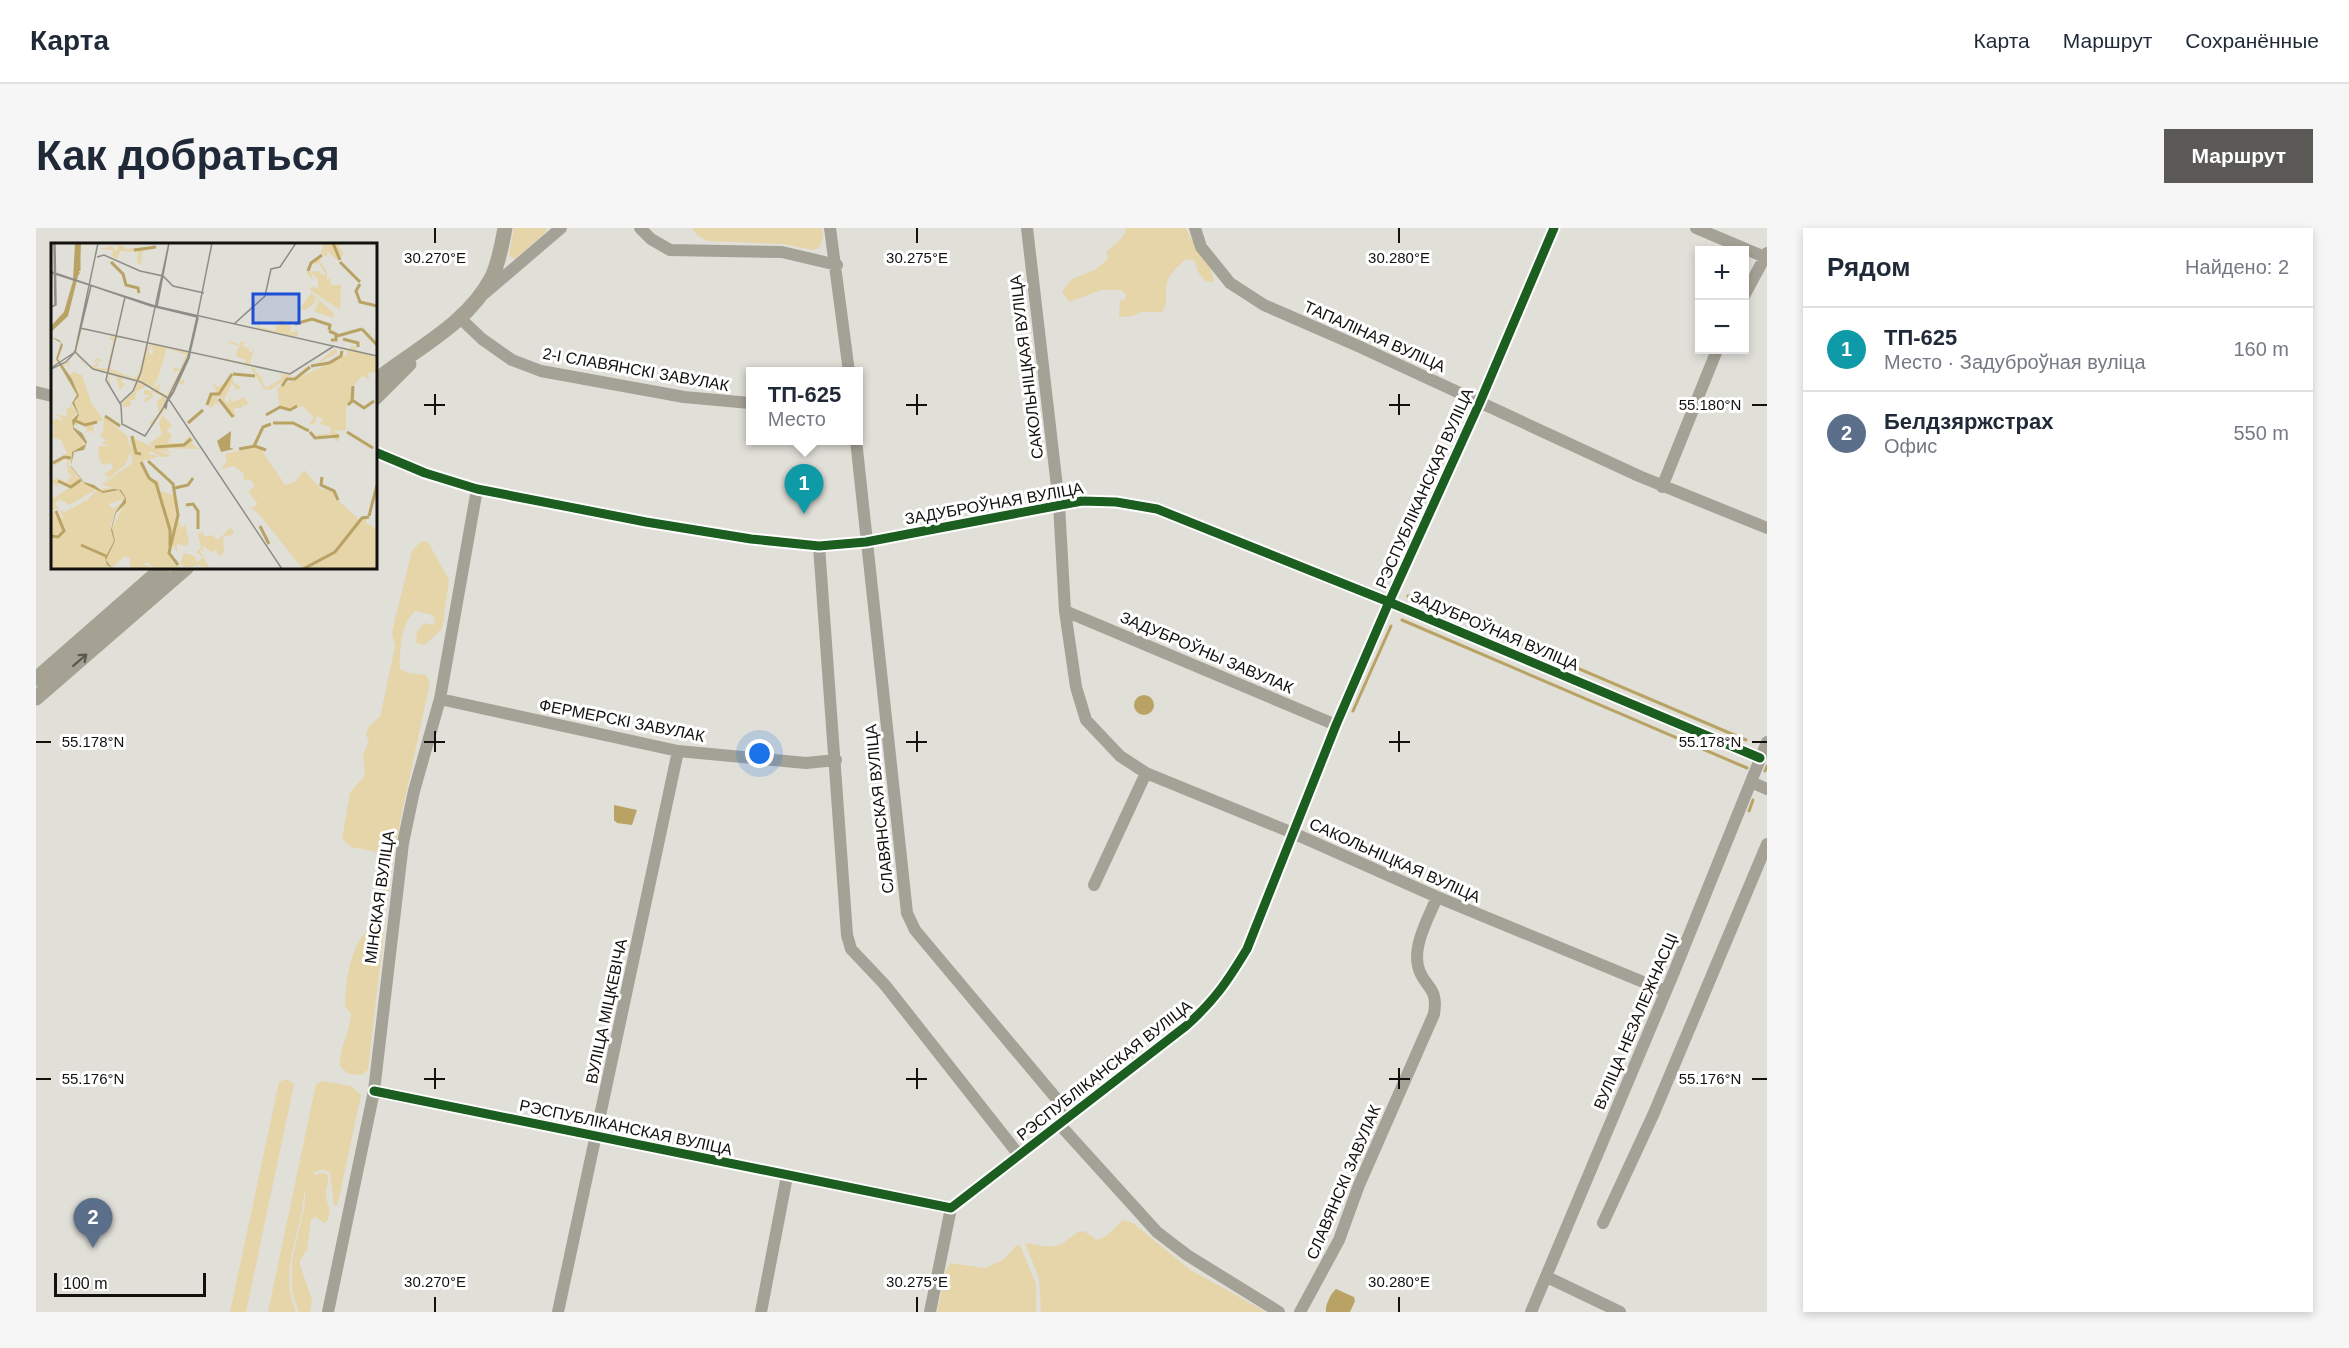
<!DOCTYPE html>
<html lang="ru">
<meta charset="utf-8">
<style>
:root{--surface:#fff;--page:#f6f6f7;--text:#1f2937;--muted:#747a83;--line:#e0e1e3;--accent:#5b5955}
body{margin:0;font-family:Arial,sans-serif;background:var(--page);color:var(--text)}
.controls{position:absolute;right:18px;top:18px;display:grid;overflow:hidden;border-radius:0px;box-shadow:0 3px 9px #0003}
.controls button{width:54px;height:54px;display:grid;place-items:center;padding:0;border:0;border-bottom:2px solid var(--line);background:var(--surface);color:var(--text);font:30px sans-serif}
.scale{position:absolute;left:18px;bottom:15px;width:152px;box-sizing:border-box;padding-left:6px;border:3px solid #13110e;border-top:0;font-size:16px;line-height:21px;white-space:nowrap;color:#13110e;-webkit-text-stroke:4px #fff;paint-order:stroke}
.you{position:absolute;left:724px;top:526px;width:21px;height:21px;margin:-15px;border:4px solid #fff;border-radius:50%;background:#1a73e8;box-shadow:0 0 0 9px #1a73e833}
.badge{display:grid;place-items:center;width:39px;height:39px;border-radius:50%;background:var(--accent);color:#fff;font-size:20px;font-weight:700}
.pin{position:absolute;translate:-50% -50px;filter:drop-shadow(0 2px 3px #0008)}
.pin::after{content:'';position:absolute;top:32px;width:21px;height:18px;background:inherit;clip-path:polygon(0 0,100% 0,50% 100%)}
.popup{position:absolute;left:710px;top:139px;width:117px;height:78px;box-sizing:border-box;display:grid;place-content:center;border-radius:0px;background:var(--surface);filter:drop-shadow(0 2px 4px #0005);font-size:20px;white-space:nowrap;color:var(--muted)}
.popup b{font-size:22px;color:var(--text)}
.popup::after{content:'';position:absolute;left:50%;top:100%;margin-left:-12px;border:12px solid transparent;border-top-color:var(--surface)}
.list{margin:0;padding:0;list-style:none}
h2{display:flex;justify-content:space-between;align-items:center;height:78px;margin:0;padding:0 24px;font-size:26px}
h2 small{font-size:20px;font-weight:400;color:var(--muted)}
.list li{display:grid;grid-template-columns:39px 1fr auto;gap:18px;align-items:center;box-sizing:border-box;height:84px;padding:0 24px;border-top:2px solid var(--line)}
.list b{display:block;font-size:22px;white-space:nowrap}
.list p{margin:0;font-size:20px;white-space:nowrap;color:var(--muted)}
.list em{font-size:20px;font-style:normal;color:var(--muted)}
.map{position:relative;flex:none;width:1731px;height:1084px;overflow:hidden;border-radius:0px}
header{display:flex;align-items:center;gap:36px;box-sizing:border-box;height:84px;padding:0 30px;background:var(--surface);border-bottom:2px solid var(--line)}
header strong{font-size:28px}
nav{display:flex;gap:33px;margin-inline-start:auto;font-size:21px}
.intro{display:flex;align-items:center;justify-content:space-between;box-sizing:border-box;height:144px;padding:0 36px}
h1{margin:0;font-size:42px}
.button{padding:15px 27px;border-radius:0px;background:var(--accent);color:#fff;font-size:21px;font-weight:700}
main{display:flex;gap:36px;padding:0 36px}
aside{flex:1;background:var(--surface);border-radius:0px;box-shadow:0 3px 9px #0003}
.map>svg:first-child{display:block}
.green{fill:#e6d5a8}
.water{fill:#b9a364}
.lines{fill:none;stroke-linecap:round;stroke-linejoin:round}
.stream{stroke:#b9a364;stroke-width:3}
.minor{stroke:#a4a196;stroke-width:12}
.major{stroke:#a5a294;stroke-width:15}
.cycleway-casing{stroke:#fff;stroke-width:13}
.cycleway{stroke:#1b5e20;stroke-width:9}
.oneway{stroke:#5c5a51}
.ticks{fill:none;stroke:#13110e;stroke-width:2}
.labels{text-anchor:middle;stroke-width:6;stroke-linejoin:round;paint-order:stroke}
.street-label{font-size:16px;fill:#13110e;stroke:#fff}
.inset-river{fill:none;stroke:#b9a364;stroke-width:3}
.inset-road{fill:none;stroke:#8e8d87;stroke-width:1.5}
.view{fill:#1d4ed8;fill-opacity:0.15;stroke:#1d4ed8;stroke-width:3}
.inset-edge{fill:none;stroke:#13110e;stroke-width:3}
.ticks-label{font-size:15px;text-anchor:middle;fill:#13110e;stroke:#fff;stroke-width:6;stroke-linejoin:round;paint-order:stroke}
</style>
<header>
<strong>Карта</strong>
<nav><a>Карта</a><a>Маршрут</a><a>Сохранённые</a></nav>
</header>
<div class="intro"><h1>Как добраться</h1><a class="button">Маршрут</a></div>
<main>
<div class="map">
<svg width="1731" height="1084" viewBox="0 0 1731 1084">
<rect width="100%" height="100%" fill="#e0dfd8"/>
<path class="green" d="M478,0h32v4l-31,27 -6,-3z
M656,0h130l1,10 -4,10 -5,2 -31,-6 -75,-3 -10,-5z
M1090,0h60c7,19 26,34 28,54l-9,-1 -7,-9 -3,-11 -10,-2c-6,7 -16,14 -18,24 -3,11 2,19 -5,29h-21l-8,4 -14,1 1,-16 5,-2 1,-4 -4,-5h-21l-32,12 -7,-11 10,-12 23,-9 13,-11 -1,-8 13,-11 6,-8z
M385,313l7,1 21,38 -7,49 -17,16 -9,-2 1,-11 7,-9 9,2 2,-3 -2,-7 -18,-4c-15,15 -15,37 -15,58l9,4 17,2 4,7 -29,135 -14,79 -5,-2 6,-35 -14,-8 -23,-4 -9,-8 8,-46 15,-18 -2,-21 6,-12 -3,-8 3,-8 11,-9 15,-70 -3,-15 20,-81z
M337,697l10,1 1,4 -16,140 -7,5 -13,-1 -8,-8c-1,-18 10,-34 11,-52l-6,-8c1,-28 5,-63 28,-81z
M250,851l8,5 -48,228h-16l49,-230z
M286,853l29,5 10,9 -23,108 -2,3 -2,-1 -4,-32 -6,-4 -9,3 -2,3 9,-2 5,1c3,8 -2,13 -1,21 1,12 6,10 2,25l-4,3 -8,-6 -5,2 -4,31 -7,10v5l12,35 -2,12h-11l-7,-20v-31l13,-57v-15c-2,9 -2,18 -4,27 -8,34 -19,63 -5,96h-28l48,-228z
M1087,992l10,3 56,46 77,43h-225l-2,-34 -14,-35c10,1 25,6 34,2 10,-4 14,-13 25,-14l13,9 9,-4z
M981,1017h3l16,39v28h-99l9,-41 4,-8 35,5 18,-8z"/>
<path class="water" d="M1098 477a10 10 0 1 1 20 0a10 10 0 1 1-20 0Z
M578,577l23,5 -5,15 -15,-2 -3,-3z
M1300,1061l18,8 1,4 -5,11h-24c-1,-7 5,-19 10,-23z"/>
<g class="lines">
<path class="stream" d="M1372,368l338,144
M1366,392l345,148
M1317,483l38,-85
M1729,543l2,-5
M1713,583l4,-11"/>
<path class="minor" d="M604,0l11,11 19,11 112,2 55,13
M794,0l19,144
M991,0l32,276 6,107 11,76 10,33 34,36 26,17 147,60 144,64 228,94
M1159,0l6,19 29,36 34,22 94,41 281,130 128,52
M1660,0l71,30
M449,65l76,-65
M1708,68l23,-43
M424,90l22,21 30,21 29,11 143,26 66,6
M0,164l16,4
M820,212l51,473 8,17 156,186
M339,224l50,21 52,16 169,33 105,17 68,7 47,-4 216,-41 34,1 41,7 232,93 371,156
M1626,259l55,-137
M783,318l28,389 4,14 34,36 134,170
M1029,383l271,114
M404,471l238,52 128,12 30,-3
M1715,554l16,7
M1058,657l52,-112
M338,863l577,117 235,-182c29,-26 41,-44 61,-77l89,-224 53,-123 91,-200 74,-174
M1024,897l97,107 30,23 92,57
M1567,995l51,-110 113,-269
M1511,1049l73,35
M292,1084l46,-221 29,-248 11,-52 26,-92 37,-210
M522,1084l120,-561
M725,1084l26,-136
M894,1084l21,-104
M1264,1084l39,-72 20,-55 75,-171c5,-29 -11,-26 -16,-48 -5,-22 11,-49 19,-69
M1495,1084l143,-340 93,-230"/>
<path class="major" d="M339,153c40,-32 92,-56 117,-104 7,-15 10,-33 13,-49
M339,170l34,-34
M0,451l128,-112
M0,470l151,-131"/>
<g class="cycleway-casing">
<path id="cycleway" d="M339,224l50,21 52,16 169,33 105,17 68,7 47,-4 216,-41 34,1 41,7 232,93 371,156
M338,863l577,117 235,-182c29,-26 41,-44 61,-77l89,-224 53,-123 91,-200 74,-174"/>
</g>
<use href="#cycleway" class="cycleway"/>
</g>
<defs><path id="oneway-shaft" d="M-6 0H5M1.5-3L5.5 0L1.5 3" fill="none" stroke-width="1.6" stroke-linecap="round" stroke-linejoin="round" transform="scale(1.5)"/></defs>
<use class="oneway" href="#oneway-shaft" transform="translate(44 432) rotate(-41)"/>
<path class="ticks" d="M399,0v15M881,0v15M1363,0v15M399,166v21M881,166v21M1363,166v21M388,177h21M870,177h21M1353,177h21M1716,177h15M399,503v21M881,503v21M1363,503v21M0,514h15M388,514h21M870,514h21M1353,514h21M1716,514h15M399,840v21M881,840v21M1363,840v21M0,851h15M388,851h21M870,851h21M1353,851h21M1716,851h15M399,1069v15M881,1069v15M1363,1069v15"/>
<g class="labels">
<g class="street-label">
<text transform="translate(1339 108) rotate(24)" y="6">ТАПАЛІНАЯ ВУЛІЦА</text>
<text transform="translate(990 139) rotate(-97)" y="6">САКОЛЬНІЦКАЯ ВУЛІЦА</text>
<text transform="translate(600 141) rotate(10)" y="6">2-І СЛАВЯНСКІ ЗАВУЛАК</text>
<text transform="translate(1388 260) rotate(-66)" y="6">РЭСПУБЛІКАНСКАЯ ВУЛІЦА</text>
<text transform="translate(958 275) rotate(-10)" y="6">ЗАДУБРОЎНАЯ ВУЛІЦА</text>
<text transform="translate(1459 402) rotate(23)" y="6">ЗАДУБРОЎНАЯ ВУЛІЦА</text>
<text transform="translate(1171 424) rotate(23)" y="6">ЗАДУБРОЎНЫ ЗАВУЛАК</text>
<text transform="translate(586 492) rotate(11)" y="6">ФЕРМЕРСКІ ЗАВУЛАК</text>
<text transform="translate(843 581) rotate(-96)" y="6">СЛАВЯНСКАЯ ВУЛІЦА</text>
<text transform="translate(1359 632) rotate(24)" y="6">САКОЛЬНІЦКАЯ ВУЛІЦА</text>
<text transform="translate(343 669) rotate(-82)" y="6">МІНСКАЯ ВУЛІЦА</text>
<text transform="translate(570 783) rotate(-78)" y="6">ВУЛІЦА МІЦКЕВІЧА</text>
<text transform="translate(1599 793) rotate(-67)" y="6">ВУЛІЦА НЕЗАЛЕЖНАСЦІ</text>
<text transform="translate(1068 842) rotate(-38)" y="6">РЭСПУБЛІКАНСКАЯ ВУЛІЦА</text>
<text transform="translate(590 899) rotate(12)" y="6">РЭСПУБЛІКАНСКАЯ ВУЛІЦА</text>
<text transform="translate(1307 954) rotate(-67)" y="6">СЛАВЯНСКІ ЗАВУЛАК</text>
</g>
</g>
<g transform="translate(15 15)">
<rect width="326" height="326" fill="#e0dfd8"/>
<path d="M57,0h12l6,6 32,-3 -16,6 -1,13 -4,-3 1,-10 -18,-1 -3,9 -5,-4 1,-6 -14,-1 13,-3 4,5 3,-5zM273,0h18l-3,4 5,7 -7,6 -10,-9v6l-6,-4zM270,13l-1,5 7,11v9l3,-4 1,8h10l-1,25 -30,-20 2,-4 6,3v-10l-7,-6 2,6 -3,-1 -3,-6 10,-1 9,5 -7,-13 -8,1 -1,6 -1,-3 1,-4 4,-4zM260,50l23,20 -1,5 -19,-7 5,-9 -4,-4v5l-10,7 -5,-1zM210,70l-2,14 16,4 2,-10 5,-1 9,6 -1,7 8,-3 -1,7 -40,-8zM31,86l4,2 -4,-1 -5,21 8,13 5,3 7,-3 -3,-4 4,-2 5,4 -7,-2 3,5 -4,3h12l6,-27 -4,-2 3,-3 -5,-1h-1l8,1v3l2,-3 4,2 -4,1 -7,29 24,10 5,-3 9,-32 1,4 2,-3 2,1 -4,7 5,3 -1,-11 37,8 -9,30 4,-3v6l-5,-2 -6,13v-3l-3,5 -4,-2 2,10 -15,20 -4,-2 10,-11 -2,-12 6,-5 -12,-4 2,5 -9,6 1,-5 6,-2 -7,-2v-4l8,1 -4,-6 -12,7 -1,8h-5l2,5 -3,-5 2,6 -8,1 -1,-5 5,-3 -6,2 12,-8 3,-12 -13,-4 -2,5 4,2 -5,6 -4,-14 -7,-1 2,11 -3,-3 1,-13 -12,1 -5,-2 -9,-6 -8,-11zM116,105l19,7 -6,14 -5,-1 -2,1 1,4 6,-3 -13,25 -8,-4 1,-7 -7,4 2,3 -4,-4 4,-1 -1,-8 2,6zM179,95v3l10,4 1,-4 4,1 -3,4 10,3h-4l2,4 4,-3 -5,16 2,-1 8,2h-6l7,10 5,-2 -4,4 5,9 16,-10 -2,-4 12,1 -22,15 -6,-1 -14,-23 -25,-5 4,-4v3l16,3 1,-3 -10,-4 3,-10 -10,-3zM305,104v3l20,7v15l-8,1 1,6 -7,-3 -10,11 3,8 -2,7 -7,5v23l-13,1 7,4 -2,7 -9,-8 -9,5 -2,-5h12l1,-7 -11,-3 3,-5 -6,-3 -3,9 -5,-1 5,-6 -11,-12 -13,4 -10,-3 -3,-19 70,-33v-4l-11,-2 1,4 -22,12 18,-15 2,-1h15l1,-3zM19,118l-1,8 -2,-5 -4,3 7,8 6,-5 -1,3 7,2 9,27 12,18 -10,5 1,11 -3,-6 -5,3 1,-5 -6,-5 -7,3 4,5 -5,-4 6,-12 -5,-12 4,-7 -5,-17 -11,-13zM181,131l1,8 8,5 -4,3 -5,-7 -8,17 5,3v-5l4,4 11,-5 5,7 -5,2 -2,-3 1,4 -10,2 3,7 -2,2 -13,-21h-4l1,8 -2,-2 -5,5 -2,-1 2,-13 5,-3 -3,-7 6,3 10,-9 3,1zM19,161l7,9 -5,6v10l13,15 -13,8 -3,13 14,18 14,6 -28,16 -10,-6 -4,5 4,4 -8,3v-11l18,-12 -11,-7 -1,6 -6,-6 6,-3 10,4 5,-7 -4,-2 -1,-15 -12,7 -4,-1 16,-11 -6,-13 -8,-3 1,-12 -3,-2 5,-5 5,3v-4l-5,-2 1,-1 10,3 -1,-10 4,2zM111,172l10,10 -5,5 5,5 -4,8h16l5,-8 5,5 -3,3 8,6 -33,-1 5,5 -15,-4 15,7 -10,1 -10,-6 -3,3 7,1 3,2 -17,4 9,17 9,3 1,10 14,4 2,21 6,12 3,-4 4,17 -3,5 -9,-2v9l-3,-7h-4l-2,5 4,11 9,6h-27l-7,-6 -3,2 8,4h-22v-10l-5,-2 -13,12 -6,-8 8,-17 -2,-15 15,-29 -6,-9 -16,2 -6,-3 14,-1 -11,-3 30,-22 -2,-27 26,13 -7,-5 16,-12 -3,2 -3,-10zM53,174l23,19 4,15 -6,14 -25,21 9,-9 -6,-2 10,-7 -2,-5 -9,2 -4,-9 1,-10h13l-10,-2 4,-4 -7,-5 4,-3zM204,204l6,2 24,36 10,-3 9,-12 17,19 13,2 4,9 21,20 9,-2 -3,4 11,7v39h-74l-43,-54 -11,-8 4,2 6,-4 -10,-12 7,-6 -4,-6h-7l-1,-7 -9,-7 -13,3 6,-8 -2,-7zM46,247l23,1 5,8 -17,5 5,5 12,-8 -11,12 -2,11 -2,-3 4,20 -9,20 5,7 -59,1v-57l6,-1 -1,5 8,3 -5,-9 6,2 22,-12zM180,284l3,7 -11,3 1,15 -5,5 -2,-7 -6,2 -9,-7 2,6 -4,-1 9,18 -10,-3 -13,3 -6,-4 4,-11 11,3 2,7 6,-6 -7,-5 5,-4 -3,-14 6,-2 -1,5 9,-2 6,5z" fill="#e6d5a8" fill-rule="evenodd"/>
<path d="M24,0h6l-2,29 -11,44 -17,16v-6l13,-14 9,-31zM0,94l8,3 4,5 -5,14 14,20 7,17 -5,6 5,13 -6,12 9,6 5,9 -3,8 -10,2 -3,14 13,16 10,3 8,6 12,-2 7,1 5,8v5l-10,10 -4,15 3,13 -9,19 6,8 -5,-3 -2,-7 9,-17 -3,-11 4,-17 10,-15 -6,-8 -16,3 -18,-9 -14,-17 1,-15 14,-8 -13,-15 -1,-9 6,-6 -6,-11 5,-8 -21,-36 5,-16zM180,188l-1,17 4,1 -13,3 -4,-11z" fill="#b9a364"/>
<path class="inset-river" d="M27,0l-1,31 2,-2M282,0l7,17M83,7l22,-3M60,19l12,12 3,11 12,3 1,5M289,19l20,20M28,28v-28M257,28l3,-8 11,-8M309,41l-4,7 4,11 17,4M244,81l17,-5 18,6 -1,5M311,86l15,16M278,88l7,3v6h-5M286,93l25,-7M292,96l15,4v4M260,123l18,-3 12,-7 1,-5M182,131l22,2M231,143l5,-7h8l15,-12M168,156l14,18M301,157l12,8 10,-7M156,162l4,-11h8l13,-20M297,162l4,-4 1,-15M215,172l14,-8 10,3 7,-4M54,173l15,10M23,177l11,5 12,-3M137,180l15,-13M222,180h20l16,8M259,189l5,6 24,-2M296,189l26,16M81,193l4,17 5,1M203,203l9,-19 8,-3M104,204l29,-2 7,-6M188,206l16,-3 11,4M97,218l25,23 5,31 -9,38 9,12M90,219l8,16 7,5 14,47v17M2,220l11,-6 7,1M271,234l-1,8 13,6 4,9M7,238l13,6 10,-7M124,245l13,-3 5,-7M135,262l7,-1 5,7v18M318,273l8,-31M209,283l9,18M0,293l7,1 6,-6 -8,-20M30,302l25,11M252,326l32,-17 27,-34 7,-1"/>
<path class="inset-road" d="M46,14l7,-2 36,16 23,5 10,10 31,7M1,29l99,34 45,10 2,2 -9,39 -2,4 -14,31 -2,3 -4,7 -1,6 -2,-2 24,-49 9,-40 -45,-11zM1,30l103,33 222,50M74,54l-19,83 15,25 1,19 23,12 28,-43 16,-35 23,-115M0,64l4,-2 -1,-62M0,64l5,-2 -1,-62M106,64l12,-64M183,81l31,-28 6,-27 9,-2 16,-24M29,85l210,46 44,-28M23,108l19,18 48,13 27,16 114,171M0,125l24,-16 16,-66M0,126l15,-7 9,-10 23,-109M69,160l13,-12 8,-19 28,-129"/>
<path class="view" d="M202,51h46v29h-46z"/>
<rect width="326" height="326" class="inset-edge"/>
</g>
<g class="ticks-label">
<text x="399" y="35">30.270°E</text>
<text x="881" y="35">30.275°E</text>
<text x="1363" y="35">30.280°E</text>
<text x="1674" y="182">55.180°N</text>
<text x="57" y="519">55.178°N</text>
<text x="1674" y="519">55.178°N</text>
<text x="57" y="856">55.176°N</text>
<text x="1674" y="856">55.176°N</text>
<text x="399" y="1059">30.270°E</text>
<text x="881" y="1059">30.275°E</text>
<text x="1363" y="1059">30.280°E</text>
</g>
</svg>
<div class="controls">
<button>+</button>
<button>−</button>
</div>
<div class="scale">100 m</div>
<div class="you"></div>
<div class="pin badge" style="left:768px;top:286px;background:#0f9aa8">1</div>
<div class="popup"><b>ТП-625</b>Место</div>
<div class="pin badge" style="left:57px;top:1020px;background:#5c6f8a">2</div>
</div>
<aside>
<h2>Рядом<small>Найдено: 2</small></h2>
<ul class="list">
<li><span class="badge" style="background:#0f9aa8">1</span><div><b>ТП-625</b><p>Место · Задуброўная вуліца</p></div><em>160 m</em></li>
<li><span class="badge" style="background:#5c6f8a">2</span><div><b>Белдзяржстрах</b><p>Офис</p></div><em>550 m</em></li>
</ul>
</aside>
</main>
